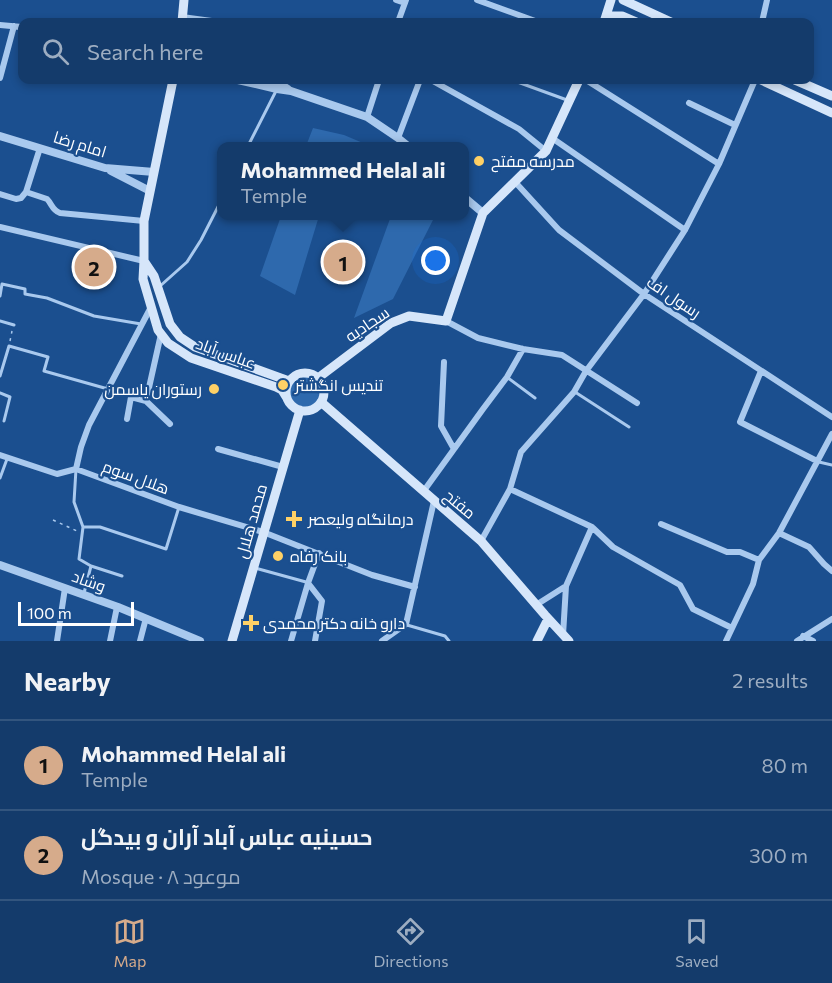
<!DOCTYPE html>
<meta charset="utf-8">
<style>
:root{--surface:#143b6b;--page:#214673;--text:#f1f3f6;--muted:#9dadc1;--line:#33557e;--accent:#d6ab8b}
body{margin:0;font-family:Commissioner,Cairo,sans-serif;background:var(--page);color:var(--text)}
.scale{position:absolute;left:18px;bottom:15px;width:116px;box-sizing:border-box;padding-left:6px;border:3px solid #fff;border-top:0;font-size:16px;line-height:21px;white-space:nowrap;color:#fff;-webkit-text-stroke:4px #1b4f8f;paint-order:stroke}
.you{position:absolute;left:436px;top:261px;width:21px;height:21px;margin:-15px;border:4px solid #fff;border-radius:50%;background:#1a73e8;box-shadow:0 0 0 9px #1a73e833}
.badge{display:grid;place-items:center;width:39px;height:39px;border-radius:50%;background:var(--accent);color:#111;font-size:20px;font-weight:700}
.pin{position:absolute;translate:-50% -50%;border:3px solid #fff;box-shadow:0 2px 6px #0006}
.popup{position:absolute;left:217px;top:142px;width:252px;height:78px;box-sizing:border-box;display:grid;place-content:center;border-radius:12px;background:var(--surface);filter:drop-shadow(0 2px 4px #0005);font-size:20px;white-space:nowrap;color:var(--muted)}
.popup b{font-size:22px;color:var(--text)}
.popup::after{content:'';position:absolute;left:50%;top:100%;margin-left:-12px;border:12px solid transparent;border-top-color:var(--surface)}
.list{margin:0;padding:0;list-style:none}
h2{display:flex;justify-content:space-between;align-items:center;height:78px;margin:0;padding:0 24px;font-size:26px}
h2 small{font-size:20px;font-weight:400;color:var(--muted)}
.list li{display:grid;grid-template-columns:39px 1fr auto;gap:18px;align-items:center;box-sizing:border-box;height:90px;padding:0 24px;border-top:2px solid var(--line)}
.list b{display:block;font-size:22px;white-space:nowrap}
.list p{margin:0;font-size:20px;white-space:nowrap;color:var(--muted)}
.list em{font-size:20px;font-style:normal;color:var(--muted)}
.icon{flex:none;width:33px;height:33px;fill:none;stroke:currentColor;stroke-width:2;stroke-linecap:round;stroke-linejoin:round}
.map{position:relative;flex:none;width:832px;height:641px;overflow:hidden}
.search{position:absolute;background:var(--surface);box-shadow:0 3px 9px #0003;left:18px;right:18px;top:18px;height:66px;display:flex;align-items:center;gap:15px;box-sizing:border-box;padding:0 21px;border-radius:12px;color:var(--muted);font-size:22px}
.sheet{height:258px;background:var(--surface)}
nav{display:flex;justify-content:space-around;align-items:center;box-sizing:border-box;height:84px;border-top:2px solid var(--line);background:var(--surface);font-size:16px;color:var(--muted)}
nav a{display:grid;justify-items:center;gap:3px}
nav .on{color:var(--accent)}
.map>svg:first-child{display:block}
.green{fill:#2e69ad}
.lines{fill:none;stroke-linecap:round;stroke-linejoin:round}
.path{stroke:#a9c9ee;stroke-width:1.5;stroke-dasharray:3 4.5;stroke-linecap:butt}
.service{stroke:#a9c9ee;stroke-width:3}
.minor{stroke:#a9c9ee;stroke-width:6}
.tertiary{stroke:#a9c9ee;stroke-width:8}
.secondary{stroke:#d6e6fa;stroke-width:9}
.poi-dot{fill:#ffd166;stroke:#1b4f8f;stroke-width:2}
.labels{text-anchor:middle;stroke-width:4.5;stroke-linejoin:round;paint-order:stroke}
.street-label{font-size:16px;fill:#fff;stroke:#1b4f8f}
.poi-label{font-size:16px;fill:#fff;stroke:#1b4f8f;text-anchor:start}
</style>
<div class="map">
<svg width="832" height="641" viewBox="0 0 832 641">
<rect width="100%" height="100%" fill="#1b4f8f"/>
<path class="green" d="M313,128l31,7 26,11h-64z
M281,216h38l-24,79 -35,-19z
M391,216h44l-42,83 -39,19z
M289 392a16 16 0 1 1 32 0a16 16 0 1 1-32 0Z"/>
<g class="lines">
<path class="path" d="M10,341l2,-10
M53,520l24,11"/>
<path class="service" d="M512,80l55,20
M248,146l29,-57
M159,287l28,-25 14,-22 21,-41
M0,296l2,-12 23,5v5l22,4 47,18 47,8
M0,321l14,4
M0,376l9,-30 39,11 -4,14 64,18
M508,378l27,20
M575,392l54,35
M0,393l10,4 -6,24
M819,462l13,3
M76,469l-2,33 9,25 -4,32 12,7 -7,27
M0,478l7,-19
M83,527h17l66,22 13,-42
M91,566l31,10
M255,568l51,14
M407,625l38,11 4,5"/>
<path class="minor" d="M396,0l9,3
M477,0l61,22
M182,17l37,5
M398,22l8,-22
M762,22l5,-22
M0,25l22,2
M0,78l14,-52
M431,80l88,49 27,22
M586,80l133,84
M689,103l46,22
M367,117l12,-37
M398,138l22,-58
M552,138l133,92
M516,183l43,47 85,64 188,123
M26,192l14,-44
M0,194l16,5 5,-1 5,-6 21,7c5,5 5,11 13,14l84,8
M0,227l144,34
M446,321l32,17 45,11 39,6 75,48
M444,362l-3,64 13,23
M761,371l-21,51 77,39
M146,401l15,-67
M127,419l4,-22 15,4 24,23
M218,449l65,18
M0,455l57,19 19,-5 103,38 84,25 109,43 43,12
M76,469l5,-22 8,-22 62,-118
M510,489l82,38 21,20 67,38 13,24 39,19
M423,492l60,-83 24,-32 16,-28
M661,524l66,28h13l19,8
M779,533l30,14 15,17 8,7
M481,541l29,-52 11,-37 53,-60 12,-21 58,-77 41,-64 34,-66 36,-84
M308,583l14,18 -7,40
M536,605l30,-19 26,-59
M563,635l3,-49
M803,636l10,5
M57,641l8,-53
M110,641l7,-34
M140,641l6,-23
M291,641l17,-58 11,-30
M382,641l24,-17 28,-123
M726,641l27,-57 6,-24 20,-27 53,-99
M797,641l35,-22"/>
<path class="tertiary" d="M238,80l39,9 14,2 76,26 31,21 10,8
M269,80l8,2 11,7
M0,136l105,32 49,4
M111,171l39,20
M464,197l19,16
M0,565l118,42 82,34"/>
<path class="secondary" d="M623,0l48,22
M606,16h16l14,6
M182,22l2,-22
M604,22l7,-22
M173,80l-29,141v40l-1,18 15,51 10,13 23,15 85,29 6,3 5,8
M761,80l71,33
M795,80l37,16
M144,261l10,15 16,48 10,13 15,10 94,34
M286 392a19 19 0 1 1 38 0a19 19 0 1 1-38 0Z
M318,378l73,-55 18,-7 37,5 37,-108 63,-62 33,-71
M321,402l160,139 64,74 24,26
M232,641l68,-231
M537,641l11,-22"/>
</g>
<g class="poi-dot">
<circle cx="479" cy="161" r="6"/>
<circle cx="283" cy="385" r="6"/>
<circle cx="214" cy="389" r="6"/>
<path d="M291 510h6v6h6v6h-6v6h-6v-6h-6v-6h6z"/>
<circle cx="278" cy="556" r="6"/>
<path d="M248 614h6v6h6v6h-6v6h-6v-6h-6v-6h6z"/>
</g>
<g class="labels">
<g class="street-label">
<text transform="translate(80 144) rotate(17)" y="6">امام رضا</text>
<text transform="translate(674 297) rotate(34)" y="6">رسول اف</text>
<text transform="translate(367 324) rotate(-34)" y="6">سجادیه</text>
<text transform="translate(226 353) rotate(20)" y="6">عباس آباد</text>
<text transform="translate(136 477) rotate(20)" y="6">هلال سوم</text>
<text transform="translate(460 504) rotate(40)" y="6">مفتح</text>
<text transform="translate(251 521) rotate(-74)" y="6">محمد هلال</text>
<text transform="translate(89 581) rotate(20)" y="6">وشاد</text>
</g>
<g class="poi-label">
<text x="491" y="167">مدرسه مفتح</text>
<text x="295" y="391">تندیس انگشتر</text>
<text x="202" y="395" text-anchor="end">رستوران یاسمن</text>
<text x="308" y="525">درمانگاه ولیعصر</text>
<text x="290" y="562">بانک رفاه</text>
<text x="263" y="629">دارو خانه دکتر محمدی</text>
</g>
</g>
</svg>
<div class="scale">100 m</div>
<div class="you"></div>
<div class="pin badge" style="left:343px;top:262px">1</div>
<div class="popup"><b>Mohammed Helal ali</b>Temple</div>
<div class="pin badge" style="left:94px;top:267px">2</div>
<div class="search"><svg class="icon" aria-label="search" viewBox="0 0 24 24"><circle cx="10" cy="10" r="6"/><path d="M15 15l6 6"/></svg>Search here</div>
</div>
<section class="sheet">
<h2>Nearby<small>2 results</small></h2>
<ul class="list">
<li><span class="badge">1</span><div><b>Mohammed Helal ali</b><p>Temple</p></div><em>80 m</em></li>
<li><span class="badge">2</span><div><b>حسینیه عباس آباد آران و بیدگل</b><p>Mosque · موعود ۸</p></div><em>300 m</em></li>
</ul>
</section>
<nav>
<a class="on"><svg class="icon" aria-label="map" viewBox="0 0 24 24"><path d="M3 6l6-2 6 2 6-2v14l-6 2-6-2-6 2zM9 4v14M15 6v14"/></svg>Map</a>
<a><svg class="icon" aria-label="directions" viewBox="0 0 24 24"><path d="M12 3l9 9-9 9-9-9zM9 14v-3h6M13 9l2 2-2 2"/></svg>Directions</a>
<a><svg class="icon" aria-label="saved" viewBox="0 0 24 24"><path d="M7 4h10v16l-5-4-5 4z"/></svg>Saved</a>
</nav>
